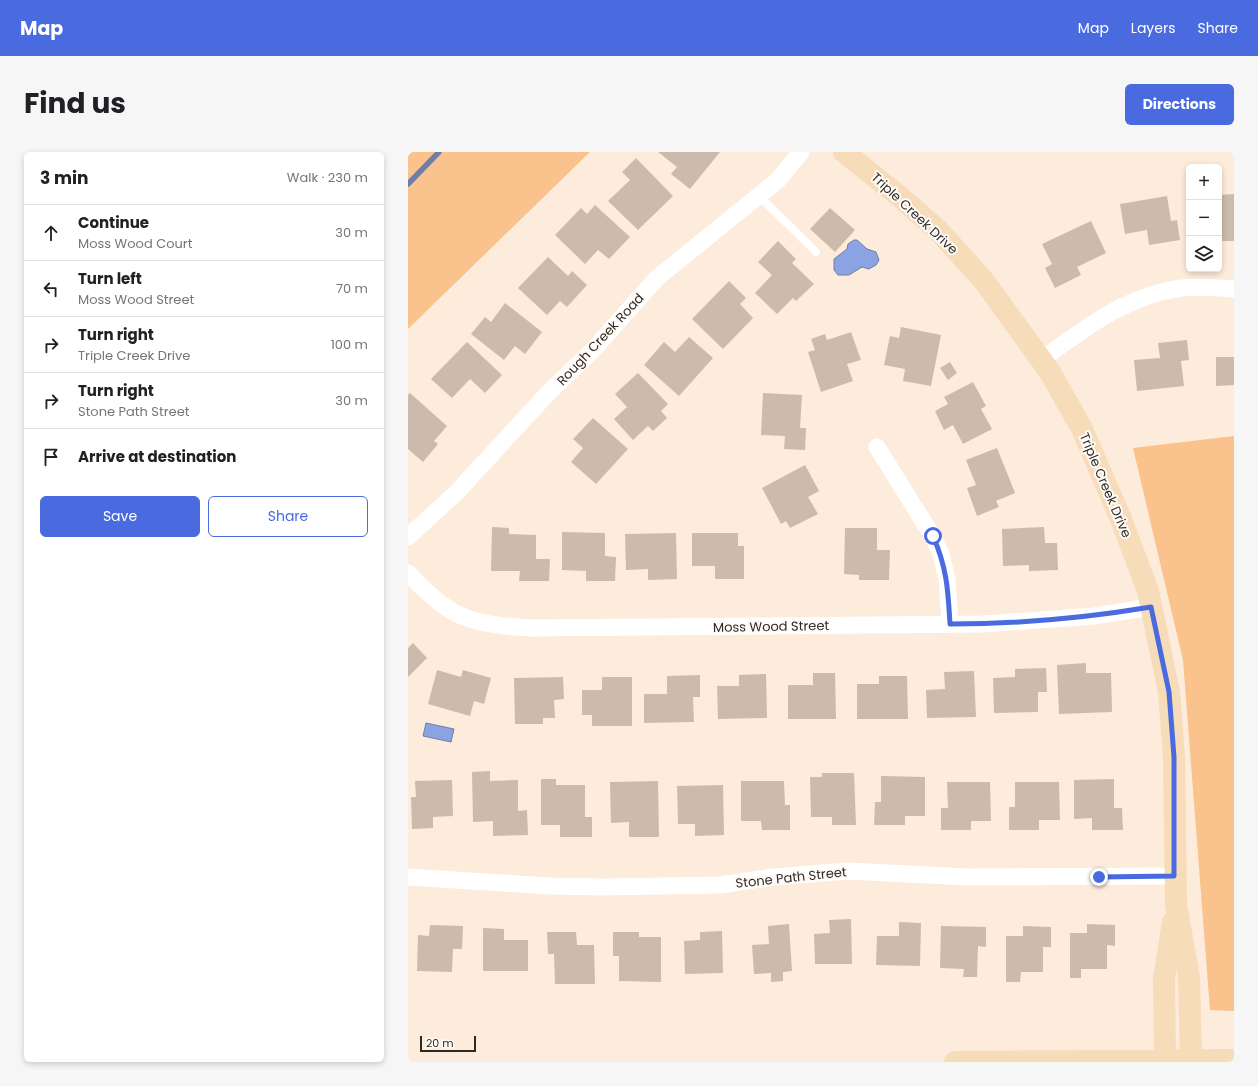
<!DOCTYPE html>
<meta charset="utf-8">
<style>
:root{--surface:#fff;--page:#f6f6f6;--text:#202124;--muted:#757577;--line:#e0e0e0;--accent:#496bdf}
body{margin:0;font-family:Poppins,sans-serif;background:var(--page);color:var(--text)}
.controls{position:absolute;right:12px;top:12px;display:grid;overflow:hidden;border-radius:6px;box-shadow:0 2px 6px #0003}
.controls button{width:36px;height:36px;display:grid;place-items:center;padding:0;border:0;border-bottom:1px solid var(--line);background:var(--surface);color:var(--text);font:20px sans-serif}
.scale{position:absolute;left:12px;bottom:10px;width:56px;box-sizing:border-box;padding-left:4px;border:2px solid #2f2923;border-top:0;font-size:11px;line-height:14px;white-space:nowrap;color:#2f2923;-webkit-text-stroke:3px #fffbf8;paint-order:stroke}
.stop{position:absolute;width:12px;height:12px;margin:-9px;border:3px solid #496bdf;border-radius:50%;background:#fff}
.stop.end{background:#496bdf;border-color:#fff;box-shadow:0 1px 4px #0008}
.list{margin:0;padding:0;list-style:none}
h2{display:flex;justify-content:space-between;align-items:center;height:52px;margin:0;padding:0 16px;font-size:17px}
h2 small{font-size:13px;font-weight:400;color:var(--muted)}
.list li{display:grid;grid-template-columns:26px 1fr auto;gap:12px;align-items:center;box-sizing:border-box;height:56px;padding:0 16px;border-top:1px solid var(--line)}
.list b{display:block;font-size:15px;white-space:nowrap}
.list p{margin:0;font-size:13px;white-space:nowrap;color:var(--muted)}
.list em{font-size:13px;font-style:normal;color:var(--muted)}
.actions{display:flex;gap:8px;padding:12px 16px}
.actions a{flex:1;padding:9px 0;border:1px solid var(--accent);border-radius:6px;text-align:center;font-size:14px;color:var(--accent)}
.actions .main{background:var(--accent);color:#fff}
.icon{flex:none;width:22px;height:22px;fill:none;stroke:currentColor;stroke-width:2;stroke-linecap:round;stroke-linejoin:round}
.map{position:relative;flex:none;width:826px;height:910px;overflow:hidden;border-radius:6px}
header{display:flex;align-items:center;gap:24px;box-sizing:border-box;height:56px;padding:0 20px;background:var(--accent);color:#fff}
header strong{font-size:19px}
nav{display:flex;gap:22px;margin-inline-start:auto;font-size:14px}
.intro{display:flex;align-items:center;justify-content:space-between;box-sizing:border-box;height:96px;padding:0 24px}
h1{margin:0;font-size:28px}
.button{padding:10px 18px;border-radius:6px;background:var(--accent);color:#fff;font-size:14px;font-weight:700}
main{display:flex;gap:24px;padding:0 24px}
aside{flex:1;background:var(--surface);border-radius:6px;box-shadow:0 2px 6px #0003}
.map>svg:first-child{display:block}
.green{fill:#fac28d}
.water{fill:#8ba3e3;stroke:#6f7ea9}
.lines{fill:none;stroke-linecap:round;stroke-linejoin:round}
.stream{stroke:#6f7ea9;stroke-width:5.5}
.building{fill:#ccbbac}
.lane{stroke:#fff;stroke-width:8}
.street{stroke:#fff;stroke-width:17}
.secondary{stroke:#f6dcb8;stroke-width:22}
.route{stroke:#496bdf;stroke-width:5}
.labels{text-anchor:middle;stroke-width:4;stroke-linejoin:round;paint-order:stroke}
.street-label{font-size:13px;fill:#2f2923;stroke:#fffbf8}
</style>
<header>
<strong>Map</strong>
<nav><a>Map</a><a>Layers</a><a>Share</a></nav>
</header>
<div class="intro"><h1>Find us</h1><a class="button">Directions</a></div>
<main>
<aside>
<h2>3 min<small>Walk · 230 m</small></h2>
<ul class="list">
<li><svg class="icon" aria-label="ahead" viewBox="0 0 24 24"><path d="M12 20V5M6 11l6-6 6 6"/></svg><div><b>Continue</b><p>Moss Wood Court</p></div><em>30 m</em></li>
<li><svg class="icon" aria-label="left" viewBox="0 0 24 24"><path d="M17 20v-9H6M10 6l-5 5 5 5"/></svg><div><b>Turn left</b><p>Moss Wood Street</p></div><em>70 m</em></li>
<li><svg class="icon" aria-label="right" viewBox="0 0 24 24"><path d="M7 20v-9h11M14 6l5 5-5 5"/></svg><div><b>Turn right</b><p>Triple Creek Drive</p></div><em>100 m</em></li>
<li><svg class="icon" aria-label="right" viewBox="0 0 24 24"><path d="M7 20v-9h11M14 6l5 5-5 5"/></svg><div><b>Turn right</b><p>Stone Path Street</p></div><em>30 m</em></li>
<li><svg class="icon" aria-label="arrive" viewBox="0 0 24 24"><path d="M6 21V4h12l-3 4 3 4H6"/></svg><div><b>Arrive at destination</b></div></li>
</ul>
<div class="actions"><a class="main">Save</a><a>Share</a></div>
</aside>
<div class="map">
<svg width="826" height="910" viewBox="0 0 826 910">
<rect width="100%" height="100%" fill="#fdebdb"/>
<path class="green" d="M0,0h182l-182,177z
M826,284v575l-24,-1 -27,-350 -50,-212z"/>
<path class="water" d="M446,88h3l10,9 9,3 3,8 -3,5 -7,4 -7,-2 -13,8h-11l-4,-5v-11l13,-10 1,-5z
M18,571l28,6 -3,13 -28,-6z"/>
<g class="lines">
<path class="stream" d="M0,32l31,-32"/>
</g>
<path class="building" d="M250,0h62l-30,37 -19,-15 6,-7z
M228,6l37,38 -35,34 -30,-29 22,-21 -8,-8z
M826,42v47h-15v-46z
M759,44l4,25 6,-1 3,20 -31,5 -2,-15 -22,4 -5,-30z
M187,53l35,32 -21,22 -11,-9 -13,14 -30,-29 26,-27 6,6z
M422,56l25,22 -20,22 -25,-23z
M683,69l15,32 -29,14 4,8 -26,13 -10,-20 7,-4 -10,-20z
M370,89l18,18 -4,4 22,21 -18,17 -3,-3 -16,16 -22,-21 17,-18 -14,-13z
M140,105l20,19 4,-5 15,14 -20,22 -7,-6 -13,14 -29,-27z
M321,129l17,17 -6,6 13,14 -30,31 -31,-30z
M97,151l37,29 -17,22 -10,-8 -11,14 -33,-26 14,-17 6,5z
M493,175l40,8 -10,51 -28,-5 2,-12 -21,-4 6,-29 9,2z
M443,180l10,28 -14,4 6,17 -32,11 -13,-40 7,-2 -4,-11 14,-5 2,6z
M281,185l24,21 -34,38 -35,-31 20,-23 11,10z
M779,188l2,20 -8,1 3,25 -47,5 -3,-31 26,-2 -2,-15z
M59,190l35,33 -17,18 -15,-14 -18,19 -21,-19z
M808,205h18v28l-18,1z
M542,210l7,11 -9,7 -8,-12z
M230,221l30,31 -7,7 6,7 -14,13 -5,-5 -15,14 -19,-21 13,-12 -12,-13z
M565,230l13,24 -5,3 11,20 -29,15 -10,-19 -9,5 -9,-19 13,-7 -4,-7z
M2,241l37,33 -13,15 4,3 -15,18 -15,-13v-54z
M355,241l39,2 -2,33h6l-1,22 -21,-1 1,-13 -24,-1z
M185,266l35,31 -32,35 -25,-22 12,-14 -10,-9z
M589,296l18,45 -19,8 3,6 -22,9 -10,-28 9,-3 -10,-25z
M397,313l14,26 -11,6 10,17 -28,14 -4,-7 -5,3 -19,-36z
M84,375l17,1v6l27,1v24h14l-1,22h-30l1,-10h-29z
M636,375l1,16h12l1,27 -29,1v-6l-26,1 -1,-37z
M437,376h32v22h13l-1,30h-30v-5l-15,-1z
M154,380l43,1v23l11,1 -1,24h-29v-10l-24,-1z
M268,381l1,46 -29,1v-11l-22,1 -1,-36z
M284,381h46v13h6v33h-29v-13h-23z
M5,491l14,15 -19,19v-29z
M678,511v10h25l1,39 -53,2 -2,-49z
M638,516l1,24h-9v20l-44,1 -1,-35 22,-1v-8z
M29,518l24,7 2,-7 28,8 -7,26 -10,-3 -4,15 -42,-12z
M566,519l2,46 -49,1 -1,-28 19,-1 -1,-17z
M405,521h22l1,46h-48v-34h25z
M358,522l1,44 -49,1 -1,-33h22v-11z
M292,523v22h-7l1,25 -50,1v-29h23v-18z
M471,524h28l1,43h-51v-35h22z
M155,525l1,22 -10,1 1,18h-12v6h-28l-1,-46z
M194,525h30v49h-40v-11h-10v-25h20z
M82,619v10l28,-1v31l9,-1 1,25 -35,1v-15l-20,1 -1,-50z
M414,621h32l2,52h-24v-8h-21l-1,-40h12z
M473,624l44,1v39h-20v9h-31l1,-23h6z
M133,627h15v6h29v32h7v20h-32v-12h-19z
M706,627v29h8l1,22h-31v-12l-18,1v-39z
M44,628l1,36 -20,1v11l-21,1 -1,-32h5l-1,-16z
M250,629l1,56h-30v-15l-18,1 -1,-41z
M333,629h43l1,24h5v25h-28l-1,-9h-20z
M539,630h43l1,39h-20v9h-30v-22h7z
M607,630h44l1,38h-21v10h-30v-23h6z
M315,633l1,50 -29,1v-12h-17l-1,-38z
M443,767l1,45h-37l-1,-30 16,-1 -1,-13z
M491,770l22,1 -1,43 -44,-1 1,-29h22z
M381,772l3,47 -9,1v9l-12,1v-9l-17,1 -2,-29 17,-1 -1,-18z
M679,772l28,1v21l-8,-1v24h-26v9h-11v-45h17z
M22,773l33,1 -1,23h-9l-1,23 -35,-1 1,-36 11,1z
M533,774l45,1v20l-8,-1 -1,31h-14l1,-8 -24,-1z
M615,774l28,1v20h-8v25h-22l-1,10h-14v-46h17z
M75,776l21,1v11h24v31h-45z
M314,779l1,42 -38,1 -1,-33 16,-1v-8z
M139,780h29l1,13h17l1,39h-40l-1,-30h-6z
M205,780h26v5h22v45l-42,-1v-25h-6z"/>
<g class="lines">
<path class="lane" d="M351,44l57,56"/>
<path class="street" d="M633,208c44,-32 86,-65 141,-72 17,-2 35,0 52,1
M469,295l56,90 8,17 6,25 3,45
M0,385l48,-44 93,-101 43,-41 65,-73 121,-98 23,-28
M0,421c44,46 58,50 121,55l455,-4 110,-8 57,-9
M0,725l142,9 53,1 117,-2 53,-8 75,-6 120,6 206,-1"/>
<path class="secondary" d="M436,0l55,44 39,34 46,51 66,91 32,57 39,90 27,72 21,101 5,65 2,148 13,72 2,85
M547,910l279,-2
M757,910l-1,-83 9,-57"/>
</g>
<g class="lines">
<path class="route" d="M525,384c14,32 15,54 17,88 68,0 135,-6 201,-17l18,85 5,65v119l-75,1"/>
</g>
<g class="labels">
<g class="street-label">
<text transform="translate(507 61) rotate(43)" y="5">Triple Creek Drive</text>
<text transform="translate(192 187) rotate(-47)" y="5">Rough Creek Road</text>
<text transform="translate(698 333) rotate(67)" y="5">Triple Creek Drive</text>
<text transform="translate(363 474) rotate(-1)" y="5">Moss Wood Street</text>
<text transform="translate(383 725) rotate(-6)" y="5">Stone Path Street</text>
</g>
</g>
</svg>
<div class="controls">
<button>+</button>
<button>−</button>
<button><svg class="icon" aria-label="layers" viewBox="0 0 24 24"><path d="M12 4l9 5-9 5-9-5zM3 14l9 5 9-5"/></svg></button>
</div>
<div class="scale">20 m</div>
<div class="stop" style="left:525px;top:384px"></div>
<div class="stop end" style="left:691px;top:725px"></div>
</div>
</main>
